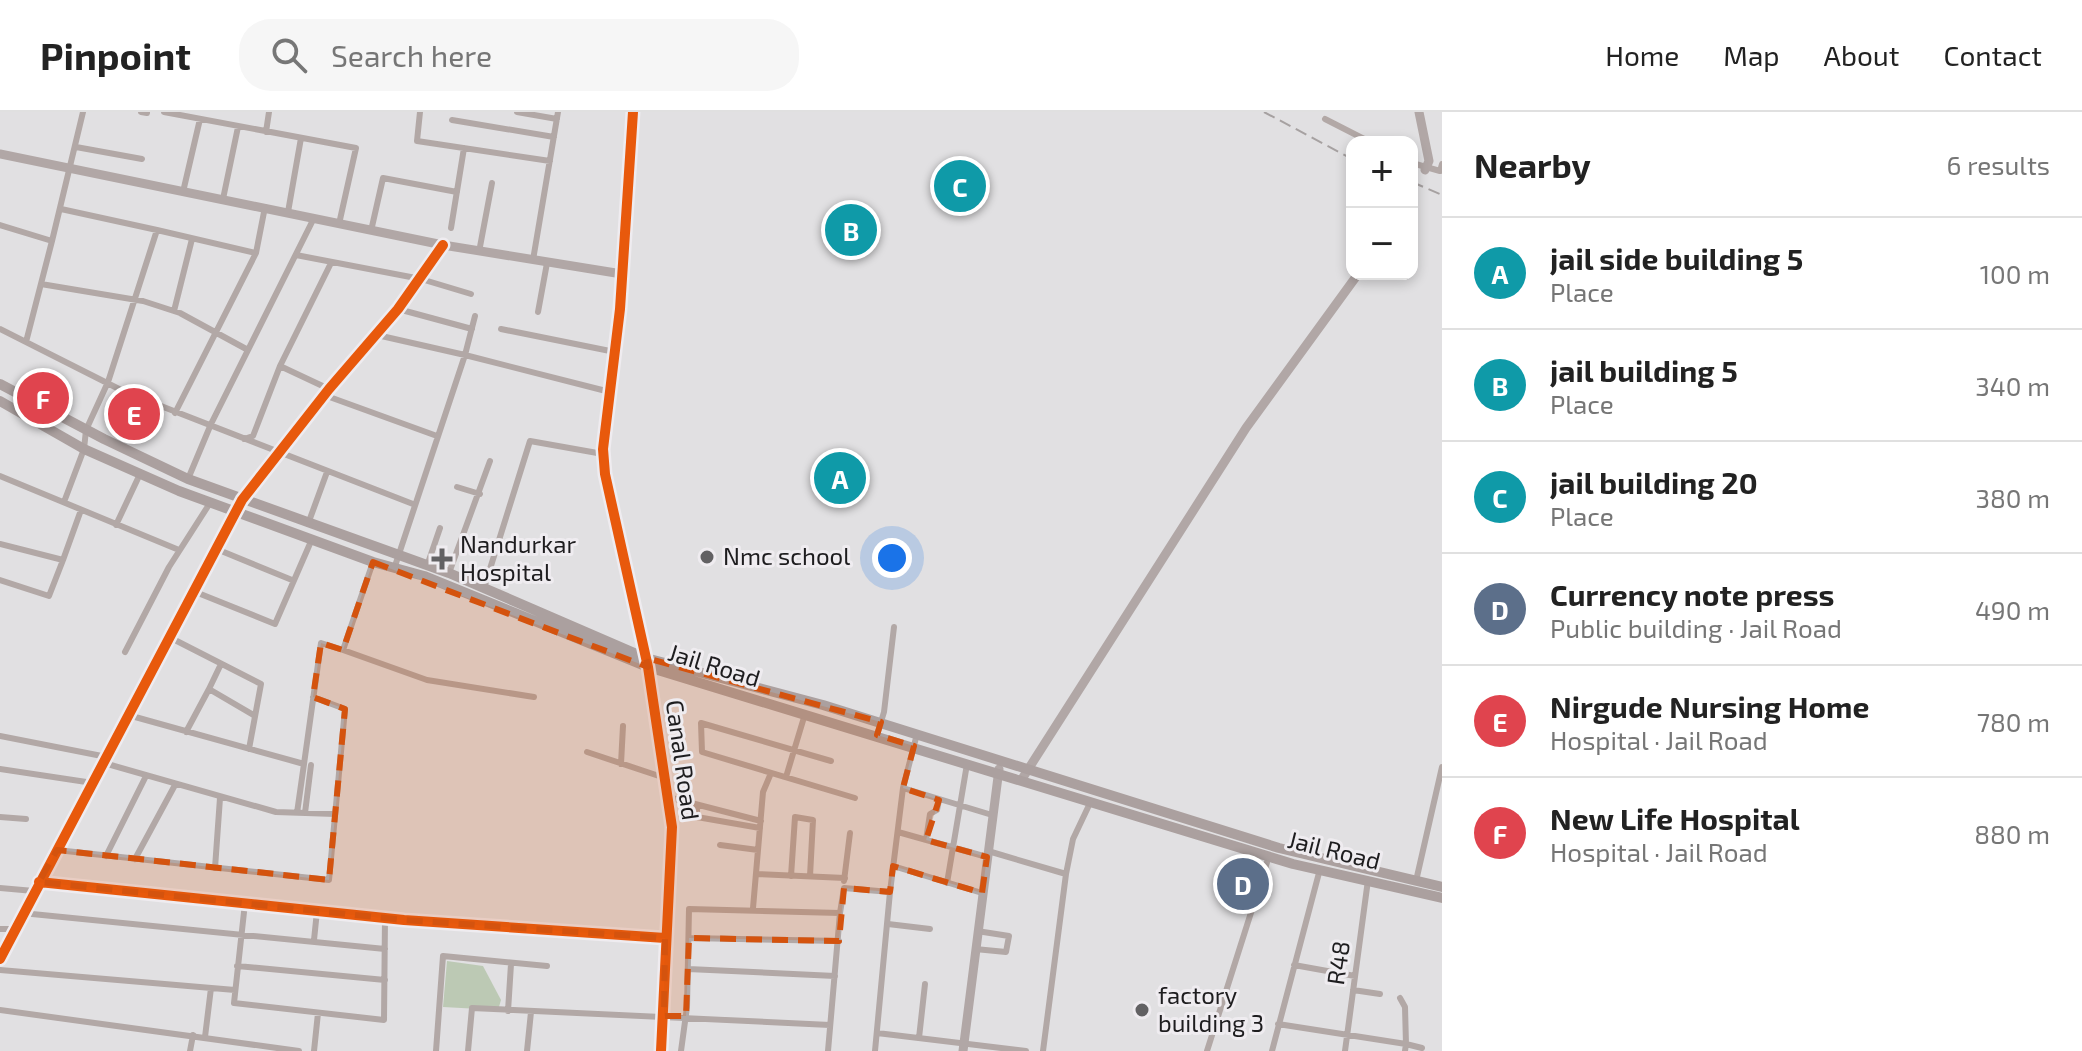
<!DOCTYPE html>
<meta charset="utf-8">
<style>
:root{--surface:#fff;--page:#f6f6f6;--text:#222;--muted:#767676;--line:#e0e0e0;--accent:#626163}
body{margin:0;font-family:"Exo 2",sans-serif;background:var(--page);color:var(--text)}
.controls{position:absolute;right:24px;top:24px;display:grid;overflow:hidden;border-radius:16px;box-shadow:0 4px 12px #0003}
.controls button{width:72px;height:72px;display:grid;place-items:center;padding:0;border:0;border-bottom:2px solid var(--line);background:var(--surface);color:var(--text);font:40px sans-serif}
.you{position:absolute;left:892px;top:446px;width:28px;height:28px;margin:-20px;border:6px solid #fff;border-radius:50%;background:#1a73e8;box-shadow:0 0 0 12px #1a73e833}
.badge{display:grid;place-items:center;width:52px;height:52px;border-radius:50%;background:var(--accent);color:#fff;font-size:26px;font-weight:700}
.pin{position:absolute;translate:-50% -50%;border:4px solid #fff;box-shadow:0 2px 8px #0006}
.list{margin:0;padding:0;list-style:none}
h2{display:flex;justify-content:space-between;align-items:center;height:104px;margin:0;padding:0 32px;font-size:34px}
h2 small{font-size:26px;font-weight:400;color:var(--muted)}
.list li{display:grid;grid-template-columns:52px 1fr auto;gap:24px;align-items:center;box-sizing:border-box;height:112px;padding:0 32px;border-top:2px solid var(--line)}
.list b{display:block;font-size:30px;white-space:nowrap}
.list p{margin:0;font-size:26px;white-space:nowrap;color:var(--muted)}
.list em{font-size:26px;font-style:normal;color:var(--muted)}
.icon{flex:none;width:44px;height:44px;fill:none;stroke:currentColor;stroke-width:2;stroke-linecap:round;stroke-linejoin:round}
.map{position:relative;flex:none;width:1442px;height:939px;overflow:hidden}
header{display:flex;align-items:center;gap:48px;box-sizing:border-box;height:112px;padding:0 40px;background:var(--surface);border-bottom:2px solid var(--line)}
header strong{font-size:38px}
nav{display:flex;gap:44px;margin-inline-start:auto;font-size:28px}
.search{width:560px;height:72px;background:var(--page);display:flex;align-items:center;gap:20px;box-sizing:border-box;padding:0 28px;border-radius:32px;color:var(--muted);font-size:30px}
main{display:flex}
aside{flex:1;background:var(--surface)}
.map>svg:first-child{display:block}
.green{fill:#bcc9b4}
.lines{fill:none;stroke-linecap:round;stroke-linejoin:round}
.street{stroke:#b2a8a6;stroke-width:6}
.secondary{stroke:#b1a7a6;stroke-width:9}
.primary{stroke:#aba09f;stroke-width:10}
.rail{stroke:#a6a1a1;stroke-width:2;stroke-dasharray:12 6;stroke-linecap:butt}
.cycleway-casing{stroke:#efecf0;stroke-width:15}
.cycleway{stroke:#e8590c;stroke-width:10}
.marked{fill:#d4530e;fill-opacity:0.2;stroke:#d4530e;stroke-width:6;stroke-dasharray:16 10;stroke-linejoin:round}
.poi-dot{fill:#626163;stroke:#efecf0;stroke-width:3}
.labels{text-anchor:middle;stroke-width:6;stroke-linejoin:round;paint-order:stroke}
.poi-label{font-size:24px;fill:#1e1d1f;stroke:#efecf0;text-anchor:start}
.street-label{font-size:24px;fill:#1e1d1f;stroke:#efecf0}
</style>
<header>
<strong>Pinpoint</strong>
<div class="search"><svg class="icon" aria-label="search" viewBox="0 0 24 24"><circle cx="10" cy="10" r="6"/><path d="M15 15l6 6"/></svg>Search here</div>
<nav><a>Home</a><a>Map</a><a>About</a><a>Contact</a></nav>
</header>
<main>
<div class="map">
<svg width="1442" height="939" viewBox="0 0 1442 939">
<rect width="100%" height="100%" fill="#e1e0e2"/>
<path class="green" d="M447,849l36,5 18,34 -3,10 -55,-3z"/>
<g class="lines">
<path class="street" d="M141,0l6,1
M164,0l192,36 -17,76
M420,0l-3,29 133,20
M517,0l40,7
M1325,7l45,23
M452,8l102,17
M266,20l3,-20
M76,35l66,12
M1412,51l28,8 2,-7
M183,80l17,-73
M223,87l15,-72
M61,97l96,21 -49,152 -22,48 -2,19 -20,53
M288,100l13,-74
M0,113l52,16 31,-129
M451,116l13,-80
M157,118l99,23 -81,160
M371,119l12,-53 74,14
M479,140l13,-69
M256,141l9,-46
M296,143l125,24 50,15
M533,148l25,-148
M41,172l102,17 37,12 68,37
M398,197l74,20
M174,199l18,-72
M538,200l9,-49
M475,204l-10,39 145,37
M0,217l125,63 288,112
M501,217l114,23
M377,223l88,20 -71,214
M26,230l26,-101
M280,254l49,23
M324,283l113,41
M244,327l9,-3 27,-70 51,-103
M0,364l179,74
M188,367l23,-55 103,-206
M457,375l23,7
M308,412l19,-52
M116,413l24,-51
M0,432l63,16 18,-50
M214,436l78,32
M427,454l13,-38
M449,461l41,-112
M0,468l49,16 14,-36
M484,476l46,-147 73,13
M193,479l82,33 37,-85
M169,525l92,47 -12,65
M343,538l84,30 107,17
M125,540l44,-85 41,-64
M209,577l12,-25
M128,603l176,49 17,-121 22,7 30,-88
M186,620l23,-43 46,27
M877,623l7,-23 10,-85
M0,624l107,21
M587,640l78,26
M831,649l-130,-38 1,29 153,46
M104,651l172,49 59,2
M621,652l2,-38
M0,657l93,14
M786,665l19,-63
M903,676l89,27
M668,685l93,24
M697,693v12l63,11
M297,701l7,-49
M305,701l6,-48
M0,705l26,2
M898,720l89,25
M926,728l4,-26 7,-4 2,-10
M720,733l38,5
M57,738l272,30 16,-171 -32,-12
M988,739l78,23 -23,177
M106,744l40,-80
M135,747l40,-74
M893,754l89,27
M215,756l5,-70
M756,762l89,4
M1066,762l7,-35 18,-38
M791,764l4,-59 18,3 -3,56
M844,769l6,-48
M1416,769l26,-114
M39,770l365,38 261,18
M947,771l20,-119
M0,776l34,3
M245,791l-11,100 150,17 1,-102
M753,796l10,-116 8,-19
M22,801l363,36
M888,812l42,5
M0,817h14
M689,826l150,3
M314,828l3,-29
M975,837l31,3 3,-16 -32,-5
M1294,853l61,11
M237,854l148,14
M688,857l147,7
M0,858l235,20
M1353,878l27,4
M1400,886l5,9 1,37 16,4
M0,898l299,41
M508,899l3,-47
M1278,912l128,20 -1,7
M877,921l149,18
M205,925l6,-49
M919,926l6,-54
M190,939l3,-16
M314,939l4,-38
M436,939l7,-95 104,10
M468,939l4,-43 358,17
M527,939l4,-39
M681,939l6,-44 2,-98 151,4 4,-25 46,4 13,-104 14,-54
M828,939l12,-138
M875,939l15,-159
M1207,939l62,-195
M1272,939l48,-182
M1345,939l23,-171"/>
<path class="secondary" d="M633,0l-13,197 -17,140 2,25 43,193 24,160 -11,224
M1419,0l10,49 -4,9
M0,42l443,91 179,29
M1022,667l224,-351 112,-154
M0,847l242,-459 87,-111 69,-80 45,-64
M963,939l36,-282"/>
<path class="primary" d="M0,272l104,55 84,40 261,94 197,85 177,47 456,143 163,39
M0,289l84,48 95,42 194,71 51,14 224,91 645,197 149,34"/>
<path class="rail" d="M1264,0l88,47
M1412,70l30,13"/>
<g class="cycleway-casing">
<path id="cycleway" d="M633,0l-13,197 -17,140 2,25 43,193 24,160 -11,224
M39,770l365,38 261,18
M0,847l242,-459 87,-111 69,-80 45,-64"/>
</g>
<use href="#cycleway" class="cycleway"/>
</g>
<path class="marked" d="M373,450l275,105 -2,-9 235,64 -4,13 37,11 -11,42 36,12 -13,40 61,17 -5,36 -89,-27 -3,26 -46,-4 -5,53 -150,-3 -3,78h-22l1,-78 -261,-18 -365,-38 18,-32 272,30 16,-171 -32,-12 8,-54 22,7z"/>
<g class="poi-dot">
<circle cx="707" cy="445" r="8"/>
<path d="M438 435h8v8h8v8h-8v8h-8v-8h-8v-8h8z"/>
<circle cx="1142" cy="898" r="8"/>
</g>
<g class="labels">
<g class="poi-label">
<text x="460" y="441">Nandurkar<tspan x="460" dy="28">Hospital</tspan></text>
<text x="723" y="453">Nmc school</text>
<text x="1158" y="892">factory<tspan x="1158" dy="28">building 3</tspan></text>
</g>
<g class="street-label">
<text transform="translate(714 554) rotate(17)" y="8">Jail Road</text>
<text transform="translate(682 648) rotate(82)" y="8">Canal Road</text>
<text transform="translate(1334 739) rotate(14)" y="8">Jail Road</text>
<text transform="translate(1339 851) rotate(-82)" y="8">R48</text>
</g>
</g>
</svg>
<div class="controls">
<button>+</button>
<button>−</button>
</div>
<div class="you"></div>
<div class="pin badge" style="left:840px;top:366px;background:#0f9aa8">A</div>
<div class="pin badge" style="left:851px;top:118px;background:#0f9aa8">B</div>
<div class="pin badge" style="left:960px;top:74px;background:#0f9aa8">C</div>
<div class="pin badge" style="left:1243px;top:772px;background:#5c6f8a">D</div>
<div class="pin badge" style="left:134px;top:302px;background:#e0444e">E</div>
<div class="pin badge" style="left:43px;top:286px;background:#e0444e">F</div>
</div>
<aside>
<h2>Nearby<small>6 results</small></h2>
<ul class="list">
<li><span class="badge" style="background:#0f9aa8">A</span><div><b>jail side building 5</b><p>Place</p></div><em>100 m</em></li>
<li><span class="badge" style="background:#0f9aa8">B</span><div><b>jail building 5</b><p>Place</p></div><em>340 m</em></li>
<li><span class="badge" style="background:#0f9aa8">C</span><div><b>jail building 20</b><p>Place</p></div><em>380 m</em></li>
<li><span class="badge" style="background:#5c6f8a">D</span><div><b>Currency note press</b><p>Public building · Jail Road</p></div><em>490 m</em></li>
<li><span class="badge" style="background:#e0444e">E</span><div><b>Nirgude Nursing Home</b><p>Hospital · Jail Road</p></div><em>780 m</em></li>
<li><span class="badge" style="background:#e0444e">F</span><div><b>New Life Hospital</b><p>Hospital · Jail Road</p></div><em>880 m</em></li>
</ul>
</aside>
</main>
